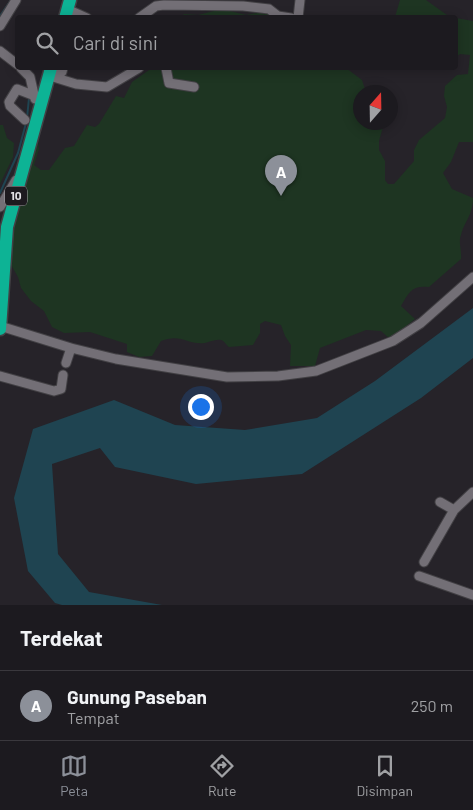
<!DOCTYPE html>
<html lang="id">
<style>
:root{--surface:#1c1a1f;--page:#252328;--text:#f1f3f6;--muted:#a0a1a4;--line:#3a383d;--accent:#8c9099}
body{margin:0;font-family:Barlow,sans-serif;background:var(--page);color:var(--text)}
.compass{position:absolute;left:353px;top:85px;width:45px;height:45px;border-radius:50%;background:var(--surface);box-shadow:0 2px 12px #0003;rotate:20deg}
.you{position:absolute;left:200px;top:406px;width:18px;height:18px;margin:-12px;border:4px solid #fff;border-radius:50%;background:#1a73e8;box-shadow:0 0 0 8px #1a73e833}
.badge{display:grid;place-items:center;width:32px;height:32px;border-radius:50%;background:var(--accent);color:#fff;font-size:16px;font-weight:700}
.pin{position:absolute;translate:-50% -41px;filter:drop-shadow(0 1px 2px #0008)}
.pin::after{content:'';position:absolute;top:26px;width:18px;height:15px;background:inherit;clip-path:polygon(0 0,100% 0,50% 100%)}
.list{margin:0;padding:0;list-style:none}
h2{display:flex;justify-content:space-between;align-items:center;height:65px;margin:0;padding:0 20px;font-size:21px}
h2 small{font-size:16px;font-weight:400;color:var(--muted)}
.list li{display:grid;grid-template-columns:32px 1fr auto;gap:15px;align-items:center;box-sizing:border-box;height:70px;padding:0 20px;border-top:1px solid var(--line)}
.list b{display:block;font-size:19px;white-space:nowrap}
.list p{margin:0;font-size:16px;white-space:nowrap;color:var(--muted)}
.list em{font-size:16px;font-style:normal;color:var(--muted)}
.icon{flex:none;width:28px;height:28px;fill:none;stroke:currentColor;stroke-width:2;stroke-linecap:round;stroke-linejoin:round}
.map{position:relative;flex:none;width:473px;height:605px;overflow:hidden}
.search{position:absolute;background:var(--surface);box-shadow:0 2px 12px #0003;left:15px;right:15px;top:15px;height:55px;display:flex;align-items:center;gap:12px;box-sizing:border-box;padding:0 18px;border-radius:5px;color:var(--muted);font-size:19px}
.sheet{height:135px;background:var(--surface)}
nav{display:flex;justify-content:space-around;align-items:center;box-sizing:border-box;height:70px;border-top:1px solid var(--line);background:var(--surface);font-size:14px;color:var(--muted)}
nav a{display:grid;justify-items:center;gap:2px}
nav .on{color:var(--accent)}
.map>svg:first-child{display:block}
.green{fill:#1e3522}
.water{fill:#1f4451}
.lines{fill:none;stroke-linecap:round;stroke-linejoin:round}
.stream{stroke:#1f4451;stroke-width:2}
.minor-casing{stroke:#424044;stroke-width:11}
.highway-casing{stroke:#424044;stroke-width:15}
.minor{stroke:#736f76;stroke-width:9}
.highway{stroke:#0db395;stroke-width:12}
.labels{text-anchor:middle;stroke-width:5;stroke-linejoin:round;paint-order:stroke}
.shield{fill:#1d1a1f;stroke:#a7a5a9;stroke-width:1}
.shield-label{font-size:12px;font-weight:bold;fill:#e2e0e4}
</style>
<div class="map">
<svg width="473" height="605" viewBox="0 0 473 605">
<rect width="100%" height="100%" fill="#262329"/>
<path class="green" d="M400,0h26l21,15 7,2h-59z
M222,9l24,6 20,-4 8,7h-94l4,-4 14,1z
M456,18l17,3v121h-14l-8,20 -8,11 9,16 21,9c0,17 -8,22 -12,37 -3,7 1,16 0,24l-32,28c-17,-2 -20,5 -28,19l14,13 -25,20 -9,-8 -15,-1 -46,18 -5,18h-25l1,-21 -6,-9 -4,-11 -16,-4 -5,3v9l-7,12 -24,2c-3,-2 -4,-6 -8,-7 -6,-1 -11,2 -16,3 -18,2 -24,-10 -44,-2l-9,15 -13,1 -12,-5v-8l-37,-12 -26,1 -12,-6 -8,-16 -13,-10 -10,-13 -3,-11 -12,-21 -3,-16 31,-98 4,1 1,6 -5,16 7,5h8l16,-22 9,-2 13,-21 8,2 4,-3 17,-28 8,2 8,-16 20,-14h194l16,12 4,12h-6v30l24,1 -5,18v9l6,11v19l3,4h6l20,-23v-11l5,-10 26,-22 2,-11 -3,-11 1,-10 12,-11 11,-1 2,-19 -10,-1 -4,3z
M0,125h3l4,13 7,5 -1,14 -13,27z"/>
<path class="water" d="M473,308v50l-52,40 -119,76 -106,10 -81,-17 -15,-19 -48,16 6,90 31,38 73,13h-100l-7,-2 -27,-32 -14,-73 19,-69 81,-29 61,25 70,5 72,-12 58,-37z"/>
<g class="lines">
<path class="stream" d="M0,16l11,-16
M27,118l2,-20
M0,193l18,-40 8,-30"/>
<g class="minor-casing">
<path id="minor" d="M67,9l20,9
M139,18l17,-12 8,-1 79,1 26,3 9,7 13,2
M298,18l2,-18
M0,26l16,-26
M0,51l18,14
M21,68l9,9 5,22
M48,68l14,4 1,-4
M166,68l3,15 25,4
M50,76l26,8 31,3 32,-19
M25,120l-15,-14 -1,-4 8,-13 18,7
M0,207l16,-27
M0,326l71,22 45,11 111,18 51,-1 38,-5 77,-30 28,-18 52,-46
M66,363l5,-15
M0,376l54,15 7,-2 2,-14
M440,502l14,8
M424,562l30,-52 19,-18
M419,576l54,19"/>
</g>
<g class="highway-casing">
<path id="highway" d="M65,18l5,-18
M0,329l7,-102 44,-159"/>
</g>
<use href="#minor" class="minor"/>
<use href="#highway" class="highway"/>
</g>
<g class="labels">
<rect class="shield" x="5" y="186.5" width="22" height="19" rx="4"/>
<g class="shield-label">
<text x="16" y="200">10</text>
</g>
</g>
</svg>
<svg class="compass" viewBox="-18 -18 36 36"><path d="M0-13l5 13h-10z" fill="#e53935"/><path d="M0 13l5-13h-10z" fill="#a0a1a4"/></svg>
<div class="you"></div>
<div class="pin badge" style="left:281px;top:196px">A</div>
<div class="search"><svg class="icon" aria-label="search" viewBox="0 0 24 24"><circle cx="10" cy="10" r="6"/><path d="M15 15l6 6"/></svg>Cari di sini</div>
</div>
<section class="sheet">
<h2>Terdekat<small></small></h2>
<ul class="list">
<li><span class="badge">A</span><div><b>Gunung Paseban</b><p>Tempat</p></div><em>250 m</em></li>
</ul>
</section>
<nav>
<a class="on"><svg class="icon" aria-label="map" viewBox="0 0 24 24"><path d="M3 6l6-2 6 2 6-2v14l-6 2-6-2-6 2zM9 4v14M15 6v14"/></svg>Peta</a>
<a><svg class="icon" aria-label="directions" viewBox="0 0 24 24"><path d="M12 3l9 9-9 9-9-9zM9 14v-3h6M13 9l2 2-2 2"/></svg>Rute</a>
<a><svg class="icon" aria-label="saved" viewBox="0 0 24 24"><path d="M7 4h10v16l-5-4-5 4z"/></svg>Disimpan</a>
</nav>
